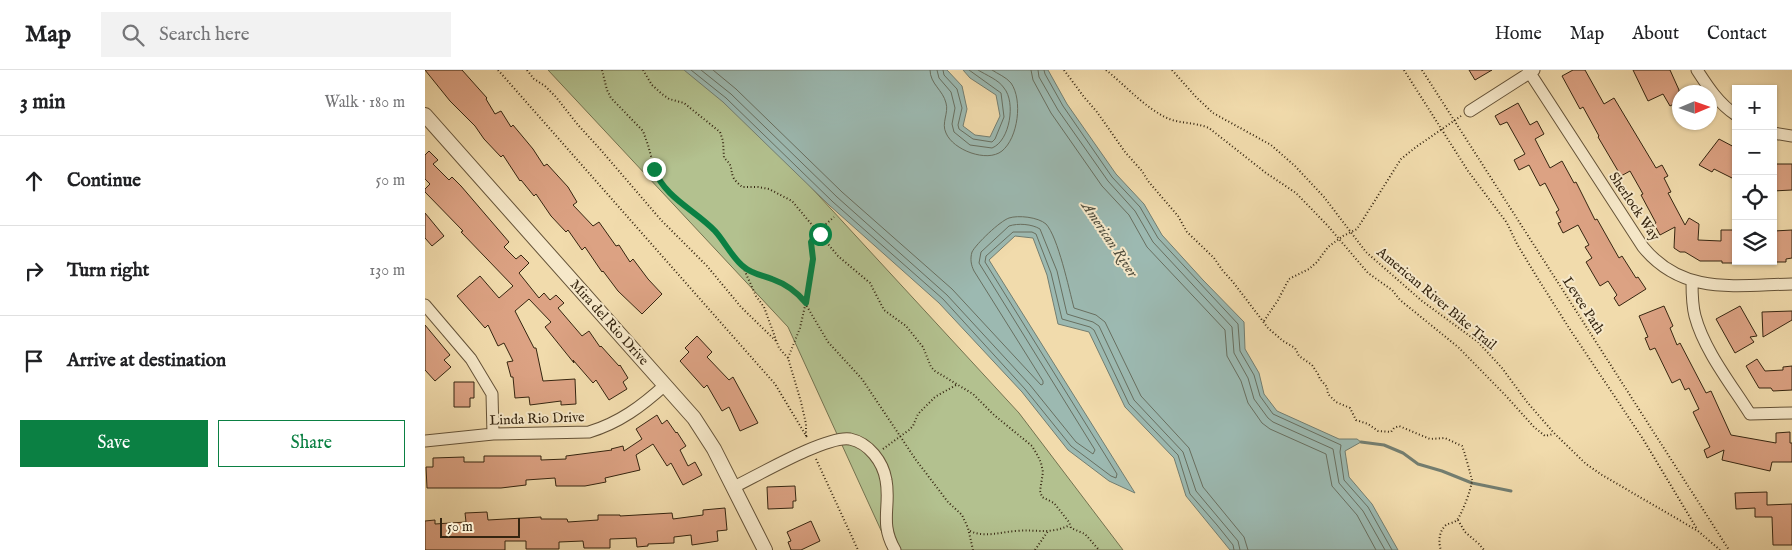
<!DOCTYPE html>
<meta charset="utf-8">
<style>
:root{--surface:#fff;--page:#f2f2f2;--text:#202124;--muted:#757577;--line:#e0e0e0;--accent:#0b8043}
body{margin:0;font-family:"IM FELL English",serif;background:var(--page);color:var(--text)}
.controls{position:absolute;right:15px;top:15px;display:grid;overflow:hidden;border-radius:0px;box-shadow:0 1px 4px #0004}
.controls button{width:45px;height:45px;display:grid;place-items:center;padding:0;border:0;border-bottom:1px solid var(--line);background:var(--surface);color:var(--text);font:25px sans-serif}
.compass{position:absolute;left:1247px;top:15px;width:45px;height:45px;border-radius:50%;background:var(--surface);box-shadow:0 1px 4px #0004;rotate:88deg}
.scale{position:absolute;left:15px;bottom:12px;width:80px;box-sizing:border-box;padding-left:5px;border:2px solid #352510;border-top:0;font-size:14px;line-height:18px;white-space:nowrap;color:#352510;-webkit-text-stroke:4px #f6e8c9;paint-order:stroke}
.stop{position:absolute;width:15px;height:15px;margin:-11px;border:4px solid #0b8043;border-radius:50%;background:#fff}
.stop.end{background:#0b8043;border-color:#fff;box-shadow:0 1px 5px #0008}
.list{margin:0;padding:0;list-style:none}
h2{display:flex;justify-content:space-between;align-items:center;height:65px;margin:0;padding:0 20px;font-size:21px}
h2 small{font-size:16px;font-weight:400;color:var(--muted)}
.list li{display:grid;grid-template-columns:32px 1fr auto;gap:15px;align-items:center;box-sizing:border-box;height:90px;padding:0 20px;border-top:1px solid var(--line)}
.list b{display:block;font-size:19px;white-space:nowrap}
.list em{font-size:16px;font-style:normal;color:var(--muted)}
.actions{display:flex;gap:10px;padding:15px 20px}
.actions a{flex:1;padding:11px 0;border:1px solid var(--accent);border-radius:0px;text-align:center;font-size:18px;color:var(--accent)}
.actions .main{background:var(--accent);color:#fff}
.icon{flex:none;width:28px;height:28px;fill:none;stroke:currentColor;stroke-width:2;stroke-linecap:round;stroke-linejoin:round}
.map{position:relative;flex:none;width:1367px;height:480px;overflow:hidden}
header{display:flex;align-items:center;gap:30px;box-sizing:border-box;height:70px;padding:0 25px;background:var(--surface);border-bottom:1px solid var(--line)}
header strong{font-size:24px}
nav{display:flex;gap:28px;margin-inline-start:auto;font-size:18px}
.search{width:350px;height:45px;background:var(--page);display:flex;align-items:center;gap:12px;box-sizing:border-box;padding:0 18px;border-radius:0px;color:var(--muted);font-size:19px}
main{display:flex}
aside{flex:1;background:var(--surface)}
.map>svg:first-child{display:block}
.green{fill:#b3c18f;stroke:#747350}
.water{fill:#9cb9b1;stroke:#737e71}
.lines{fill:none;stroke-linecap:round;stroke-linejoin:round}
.shore{stroke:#686f60;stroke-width:1}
.stream{stroke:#737e71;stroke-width:3}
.building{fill:#dca283;stroke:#352510}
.minor-casing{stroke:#645237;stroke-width:13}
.tertiary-casing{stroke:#645237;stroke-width:16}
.path{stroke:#352510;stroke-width:2;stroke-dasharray:1 2.5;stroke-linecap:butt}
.minor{stroke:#f6e8c9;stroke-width:11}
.tertiary{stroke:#f6e8c9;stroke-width:14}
.route{stroke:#0b8043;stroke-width:6}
.labels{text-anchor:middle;stroke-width:4;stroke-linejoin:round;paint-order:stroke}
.street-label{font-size:14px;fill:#352510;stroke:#f6e8c9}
.water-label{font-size:15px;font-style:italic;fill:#545140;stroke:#f6e8c9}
</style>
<header>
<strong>Map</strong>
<div class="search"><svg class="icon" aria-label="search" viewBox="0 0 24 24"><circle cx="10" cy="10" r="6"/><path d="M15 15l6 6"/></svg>Search here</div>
<nav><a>Home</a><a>Map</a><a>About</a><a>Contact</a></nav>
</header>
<main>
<aside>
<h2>3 min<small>Walk · 180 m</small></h2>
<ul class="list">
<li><svg class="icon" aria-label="ahead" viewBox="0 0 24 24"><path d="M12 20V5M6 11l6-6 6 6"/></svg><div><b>Continue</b></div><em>50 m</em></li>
<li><svg class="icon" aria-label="right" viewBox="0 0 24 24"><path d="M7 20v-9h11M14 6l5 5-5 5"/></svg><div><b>Turn right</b></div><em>130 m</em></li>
<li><svg class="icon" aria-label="arrive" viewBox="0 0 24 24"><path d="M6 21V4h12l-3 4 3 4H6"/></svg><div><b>Arrive at destination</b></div></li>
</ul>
<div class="actions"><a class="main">Save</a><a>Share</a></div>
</aside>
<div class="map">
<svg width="1367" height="480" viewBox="0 0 1367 480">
<rect width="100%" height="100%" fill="#f1dbac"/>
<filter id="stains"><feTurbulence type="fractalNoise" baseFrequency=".004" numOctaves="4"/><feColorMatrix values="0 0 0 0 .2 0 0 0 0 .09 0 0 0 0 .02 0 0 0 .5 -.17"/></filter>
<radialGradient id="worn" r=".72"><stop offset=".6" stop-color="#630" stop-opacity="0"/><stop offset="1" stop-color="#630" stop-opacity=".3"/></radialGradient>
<path class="green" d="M123,0h155l316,343 104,137h-233l-102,-223z"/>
<path class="water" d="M259,0h263l15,16 5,23 -4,17 12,9 15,2 10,-21 -4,-21 -26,-17 -7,-8h85l19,34 49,70 28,30 18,31 41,45 41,42 1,27 14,24 5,21 13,17 62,28h18l4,3 -16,9 4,26 23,27 26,46h-168l-44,-54 -12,-38 -49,-51 -36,-75 -31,-8 -11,-49 -14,-37 -18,-2 -26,24 146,233 -26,-12 -41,-31 -46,-58 -83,-89 -110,-98 -106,-103z"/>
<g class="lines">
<path class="shore" d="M266,0l35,28 107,104 110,97 82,90 46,57 40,30 5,2 1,-4 -132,-212 1,-6 27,-24h19l4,2 15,39 11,46 28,8 4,3 35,74 49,51 12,39 27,31 16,20 1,5
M276,0l30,24 106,103 110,98 83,90 46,57 17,12 2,-4 -116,-187 2,-11 28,-26c9,-3 23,-2 31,3l17,42 10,43 26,8 6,4 35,74 49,52 13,39 42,50 2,9
M288,0l23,19 106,103 110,97 89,96 2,-1v-3l-69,-110c-3,-6 -4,-12 -2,-19 4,-8 28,-31 37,-34 9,-3 29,-1 37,6 12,13 23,65 28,84l22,7 9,7 36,74 48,52 14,39 41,50 4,13
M505,0c0,14 13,20 16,33 3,10 -5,20 0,30 7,17 41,30 56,18 16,-13 21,-51 9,-68 -5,-6 -13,-9 -19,-13
M512,0l2,8 12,14 4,16 -3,16 2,8 16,13 22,3c18,-7 24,-46 12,-60 -5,-8 -18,-13 -26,-18
M518,0l1,5 13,14 5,19 -4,17 1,4 14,10 19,3 3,-3 9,-22 -3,-24 -32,-23
M606,0l2,10 18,33 51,73 27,29 18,32 78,83 2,26 14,25 7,22 14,20 8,6 56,25 6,32 25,29 19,35
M613,0l1,7 19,33 50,71 27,30 18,31 79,85 2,26 14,25 6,21 14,19 5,4 60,27 6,34 24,28 22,39
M619,0l1,4 18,32 49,71 28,30 18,31 80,86 2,27 14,24 6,21 13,18 68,31 -1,7 4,28 24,27 24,43"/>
<path class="stream" d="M936,372l23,3 19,8 15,11 24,7 30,12 39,8"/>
</g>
<path class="building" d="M0,0h37l25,28 -1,1 9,15 6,-3 10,16 2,-2 20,24 11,17 3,-2 21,23 9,15 -4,3 20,21 6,-4 17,24 3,-1 11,17 3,-3 15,20 14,15 -20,20 -24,-23 -15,-20 -1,1 -17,-25 -3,3 -14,-20 -2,2 -15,-16 -15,-22 -2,2 -13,-16 -1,1 -17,-26 -2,2 -17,-18 -9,-13 -25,-25z
M1044,0h23l-17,10z
M1148,0h12l19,34 10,-6 42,70 6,-3 6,11 -4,2 7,14 -3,1 17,32 4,-7 10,6 -1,16 23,1v-11h13l2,33h-14v-2h-22l-15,-9h-5l-6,-4 1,-21 -15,8 -6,-11 2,-1 -15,-28 2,-1 -13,-23 -9,5 -23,-39 1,-1 -16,-29 -3,2 -18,-33z
M1208,0h37l9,20v11l-9,5 -7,-12 -15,7z
M1093,33l12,22 7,-4 7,13 -9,5 15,29 12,-7 12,22 2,-1 19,38 2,-1 22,39 3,-2 14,22 2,-1 8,12 -27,17 -5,-8 3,-3 -9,-14 -8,5 -14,-24 6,-4 -7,-11 4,-2 -11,-20 -15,8 -5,-10 3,-1 -5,-10 3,-2 -14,-27 -5,3 -11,-21 -10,5 -5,-10 11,-6 -18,-32 -7,3 -5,-9z
M1294,69l17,9v32l-22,-11 -2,3 -13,-7z
M4,81l9,9 -5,4 16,16 3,-3 9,9 48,56 -5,5 12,12 5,-4 8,8 -10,10 20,25 5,-5 6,7 6,-5 8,8 -6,5 24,28 7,-5 11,16 1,-1 18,20 1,-1 8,13 -5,4 4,7 -18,11 -13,-20 -3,3 -20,-23 1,3 -29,-36 6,-5 -22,-23 -14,12 19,37h2l7,33 32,-2 1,25 -15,1v-4l-31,4 -1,-8 -14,1 -2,-21h-2l-4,-15 6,-1 -9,-18 -6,3 -10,-21 -3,3 -28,-32 23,-20 19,22 14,-12 -52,-54 2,-1 -38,-39v-3l5,-5 -5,-5v-24z
M1348,94h19v26l-19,1z
M0,143l19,23 -12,10 -7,-8z
M1367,160v28l-6,1v3h-11l-1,-31z
M1239,236l9,20 -3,2 7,17 3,-2 26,50 5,-2 20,44 45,8v-10l14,-1v11h2v19h-20l-2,9 -48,-11 2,-10 -17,8 -3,-8 6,-3 -17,-35 6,-3 -10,-21 -4,2 -5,-11 -8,4 -17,-35 -5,2 -5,-12 3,-1 -9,-21z
M1315,236l17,30 -7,1 4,5 -19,11 -19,-34z
M1367,241v9l-29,17 -1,-25z
M0,255l25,30 -6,5 7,7 -16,14 -10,-11z
M272,266l15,16 -5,5 22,23 4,-3 25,46 -18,8 -11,-24 -7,4 -15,-26 -3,3 -24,-27 9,-9 -4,-4z
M1332,289l8,12 18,-1v-3l9,-1v24l-19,1 -2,-3h-12l-13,-22z
M29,312h20v16h-4v9h-16z
M232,345l5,9 5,-4 9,13 1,-1 9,14 -6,4 8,16 7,-4 7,13 -19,10 -12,-22 -4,3 -14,-22 -17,11 4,15 -35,8 1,4 -21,4h-29l-1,-8 -29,2v5l-25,3h-74l-1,-21h7v-9l31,-1v5h20v-6h57v4l25,-1v-3l46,-6 -1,-1 12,-3 1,5 18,-12 -6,-10z
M370,416l1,15h-3v7l-25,1 -1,-22z
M1342,422v13l25,-1v41h-19l-1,-28h-17v-9l-19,1 -1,-16z
M300,438l2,22 -10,1 1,10 -26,4 -1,-10 -17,2v6l-26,1v2l-11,1 -1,-9 -26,1v9h-26l-1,-7 -24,1v7h-33v-8h-21v9h-80v-29l10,-1v4l31,-2 -1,-9 22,-1 1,8 53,-3v2h26l1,3 30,-2v-5h22v1l52,-3 1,6 30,-4v-5z
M386,451l9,20 -19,9h-10l-3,-8 3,-1 -4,-9z"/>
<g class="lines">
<g class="minor-casing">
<path id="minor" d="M1103,0l115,177c40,49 93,38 149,37
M1272,0c11,17 22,34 39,45
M1045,41l64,-41
M1348,63l19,3
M1267,211c0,12 0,24 3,35 9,34 36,68 55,98l42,-1
M0,235l46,54 21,35 1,40
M0,371l68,-7 96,-2c30,-9 53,-26 76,-47
M309,417c23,-11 93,-52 116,-48 19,4 33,23 36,41 5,26 -7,43 9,70"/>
</g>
<g class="tertiary-casing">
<path id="tertiary" d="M0,45l269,303 20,31 51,101"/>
</g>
<path class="path" d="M73,0l277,314 33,55
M102,0l7,9 11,7 11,11 22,28 22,24 61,71 46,46 34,41 36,35
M177,0l5,20 4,8 32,33 5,14 9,33 11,14 47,39 28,36 12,7 16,5 14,6 17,13 26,44 34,37 54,81 32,42 14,13 6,13 5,22
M218,0l9,15 10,9 7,5 15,4 36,29 3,9 1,17c9,8 6,9 9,19 2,4 6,7 9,10h16l11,2 23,12 46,55 32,27 14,27 22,16 17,21 8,20 4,4 38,23 21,21 38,31 6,10 3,7 2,9 -3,19 2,6 12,6 15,19 2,6 14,6 14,16
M639,0l20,27 13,15 28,40 17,19 6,10 30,35 9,16 27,26 9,13 10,11 35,46 15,13 12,7 4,8 13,9 6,9 2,5 7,8 1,7 8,8 14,6 6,12 12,4 10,7 13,1 3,-4 5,-2 31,13 15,-1 17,8c2,4 9,30 10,34 0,7 -10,34 -15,40 -3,3 -8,3 -11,5 -7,6 -8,17 -5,25
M681,0c20,16 38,37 61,48 13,6 28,4 42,10l57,45 30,20 32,33 40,47 24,17 8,10 58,47 49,50 27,30 11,9 8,-2
M747,0l24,27 17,16 58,32 24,21 29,31 42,55 56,49 56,41 24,26 25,34 27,31 32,31 16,11 96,56 22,19
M979,0l64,101 39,52 10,21 18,30 34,54 74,111 54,90
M997,0l307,480
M318,197l13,29 8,11 15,41 9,10
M839,251l14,-21 11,-21 20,-10 8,-7 11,-15 15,-11 14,-7 44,-70 15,-12 45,-31
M381,366v-12l-5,-22 -13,-44 12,-30 9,-40 4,-29 -3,-12 2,-8 6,-8 16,-14
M458,379l26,-19 4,-4 5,-12 17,-17 21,-12
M391,389l42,91
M1033,450l7,12 14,12 5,6
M545,461c15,7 30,1 46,0 21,-2 33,4 54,-6
M610,480l13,-19"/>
<use href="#minor" class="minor"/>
<use href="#tertiary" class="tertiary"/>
</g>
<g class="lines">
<path class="route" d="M229,99c11,29 41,41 61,62 10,11 18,28 29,36 8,7 18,8 28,12 14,5 25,13 34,24l7,-44 -2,-17 7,-11 2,3"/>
</g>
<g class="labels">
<g class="street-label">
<text transform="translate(1210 136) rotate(56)" y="5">Sherlock Way</text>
<text transform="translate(1012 228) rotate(40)" y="5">American River Bike Trail</text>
<text transform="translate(1159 235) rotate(57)" y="5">Levee Path</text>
<text transform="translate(185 252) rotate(48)" y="5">Mira del Rio Drive</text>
<text transform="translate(112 348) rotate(-2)" y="5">Linda Rio Drive</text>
</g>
<g class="water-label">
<text transform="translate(685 169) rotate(56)" y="5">American River</text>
</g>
</g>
<rect width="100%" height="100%" filter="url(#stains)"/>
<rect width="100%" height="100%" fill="url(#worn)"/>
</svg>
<div class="controls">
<button>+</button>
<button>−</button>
<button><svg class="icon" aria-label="locate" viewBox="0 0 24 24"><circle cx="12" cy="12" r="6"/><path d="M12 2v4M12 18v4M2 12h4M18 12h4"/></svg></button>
<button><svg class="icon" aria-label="layers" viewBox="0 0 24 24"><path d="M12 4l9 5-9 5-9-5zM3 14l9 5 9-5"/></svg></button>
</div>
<svg class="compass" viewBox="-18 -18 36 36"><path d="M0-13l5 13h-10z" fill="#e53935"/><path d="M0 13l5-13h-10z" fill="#757577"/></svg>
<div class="scale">50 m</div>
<div class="stop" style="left:395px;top:164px"></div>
<div class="stop end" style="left:229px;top:99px"></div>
</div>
</main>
